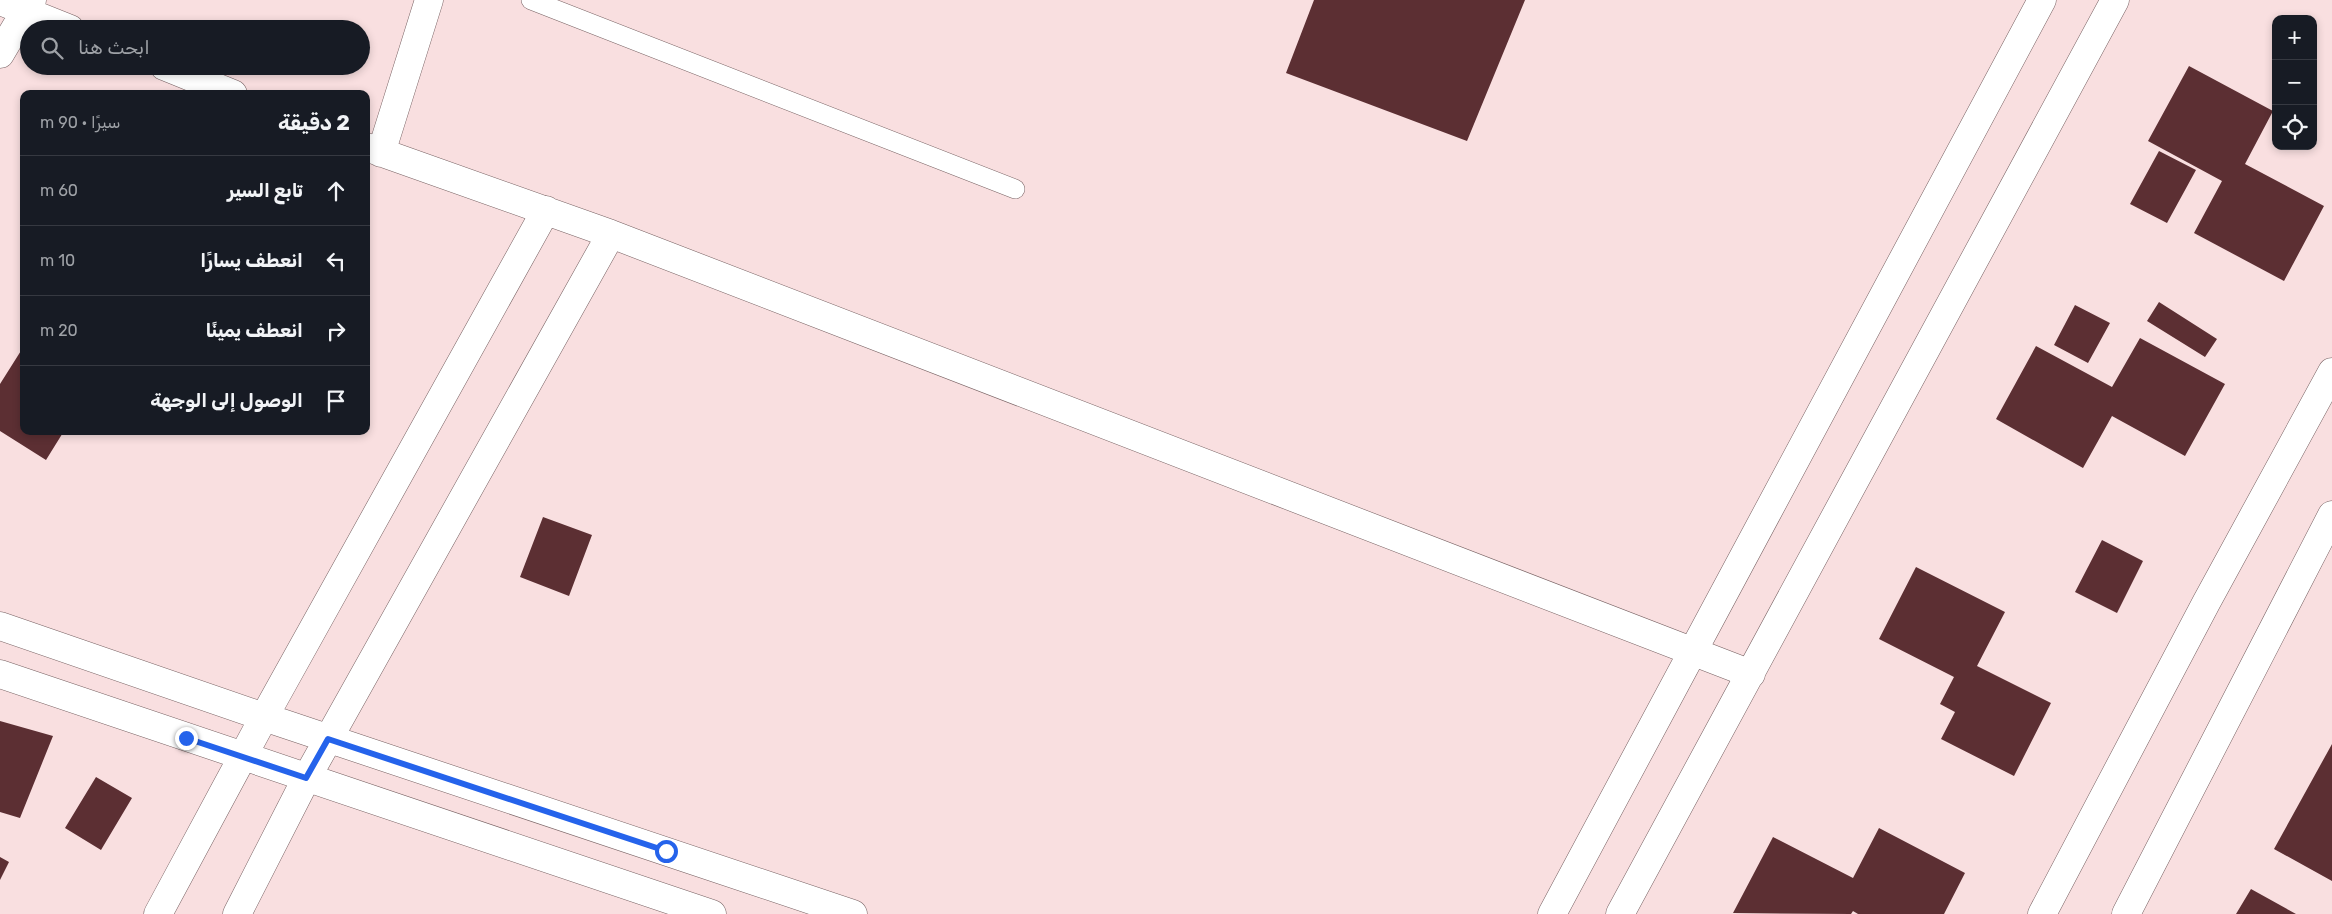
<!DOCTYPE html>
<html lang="ar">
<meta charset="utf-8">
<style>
:root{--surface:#171b24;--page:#20242c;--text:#f1f3f6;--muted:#9ea1a6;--line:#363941}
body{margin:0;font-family:Rubik,"Noto Naskh Arabic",sans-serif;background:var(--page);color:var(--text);direction:rtl}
.controls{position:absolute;right:15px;top:15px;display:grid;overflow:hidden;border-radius:10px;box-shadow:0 2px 8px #0003}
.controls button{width:45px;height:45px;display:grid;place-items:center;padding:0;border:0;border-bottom:1px solid var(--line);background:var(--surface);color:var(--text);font:25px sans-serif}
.stop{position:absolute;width:15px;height:15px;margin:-11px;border:4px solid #2563eb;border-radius:50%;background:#fff}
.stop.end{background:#2563eb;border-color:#fff;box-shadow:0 1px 5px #0008}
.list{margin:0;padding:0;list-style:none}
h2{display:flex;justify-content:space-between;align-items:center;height:65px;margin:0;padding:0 20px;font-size:21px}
h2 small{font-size:16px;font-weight:400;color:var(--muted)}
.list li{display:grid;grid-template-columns:32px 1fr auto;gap:15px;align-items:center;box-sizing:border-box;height:70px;padding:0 20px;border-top:1px solid var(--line)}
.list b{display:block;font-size:19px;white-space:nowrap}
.list em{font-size:16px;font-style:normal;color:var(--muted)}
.icon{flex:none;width:28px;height:28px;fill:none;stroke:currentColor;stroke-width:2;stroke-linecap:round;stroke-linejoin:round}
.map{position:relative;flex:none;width:2332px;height:914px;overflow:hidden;direction:ltr}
.search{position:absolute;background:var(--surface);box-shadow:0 2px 8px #0003;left:20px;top:20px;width:350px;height:55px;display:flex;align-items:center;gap:12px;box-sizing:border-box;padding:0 18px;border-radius:28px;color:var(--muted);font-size:19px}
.panel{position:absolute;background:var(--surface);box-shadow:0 2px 8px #0003;left:20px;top:90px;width:350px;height:345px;border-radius:10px;direction:rtl}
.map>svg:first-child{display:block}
.building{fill:#5c2f33}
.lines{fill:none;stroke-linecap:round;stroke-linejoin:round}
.service-casing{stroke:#776162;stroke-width:20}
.minor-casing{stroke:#776162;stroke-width:29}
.service{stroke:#fff;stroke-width:19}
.minor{stroke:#fff;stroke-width:28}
.route{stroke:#2563eb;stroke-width:6}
</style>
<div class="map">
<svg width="2332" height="914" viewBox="0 0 2332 914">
<rect width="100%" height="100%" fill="#f9dfe0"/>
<path class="building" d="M1314,0h211l-58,141 -181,-68z
M2189,66l84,45 -28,53 79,42 -40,75 -90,-48 28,-52 -74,-40z
M2159,151l37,19 -29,53 -37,-19z
M2159,302l58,37 -12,18 -58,-36z
M2075,305l35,18 -22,40 -34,-18z
M2140,338l85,46 -40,72 -73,-40 -29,52 -87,-49 40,-73 76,41z
M24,346v85h40l-18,29 -46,-29v-47z
M543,517l49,18 -23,61 -49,-19z
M2102,540l41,21 -26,52 -42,-21z
M1916,567l89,45 -28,54 74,37 -37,73 -73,-37 14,-27 -15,-8 14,-27 -75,-38z
M0,721l53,15 -33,82 -20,-6z
M2332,744v137l-58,-32z
M96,777l36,21 -31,52 -36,-22z
M1879,828l86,45 -21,41h-86l-5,-3 -2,3 -118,-1 40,-76 80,41z
M0,857l9,5 -9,18z
M2251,889l45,25h-60z"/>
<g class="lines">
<g class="service-casing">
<path id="service" d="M531,0l484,189"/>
</g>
<g class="minor-casing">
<path id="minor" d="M0,1l70,28
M0,54l32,-54
M164,66l69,28
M366,147l245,87 1140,440
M381,153l48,-153
M0,626l264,91 589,197
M0,674l712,240
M158,914l106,-197 282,-507
M237,914l69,-135 305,-545
M1552,914l490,-914
M1620,914l495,-914
M2042,914l164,-311 126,-231
M2126,914l206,-399"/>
</g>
<use href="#service" class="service"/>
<use href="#minor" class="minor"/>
</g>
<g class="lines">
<path class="route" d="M186,738l120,40 22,-39 338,112"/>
</g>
</svg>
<div class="controls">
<button>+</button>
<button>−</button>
<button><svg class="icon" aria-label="locate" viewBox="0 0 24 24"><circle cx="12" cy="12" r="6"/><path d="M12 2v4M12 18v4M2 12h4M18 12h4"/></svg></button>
</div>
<div class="stop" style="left:666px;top:851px"></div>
<div class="stop end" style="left:186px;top:738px"></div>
<div class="search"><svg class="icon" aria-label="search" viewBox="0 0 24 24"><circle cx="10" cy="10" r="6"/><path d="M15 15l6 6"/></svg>ابحث هنا</div>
<section class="panel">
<h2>2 دقيقة<small>سيرًا · 90 m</small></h2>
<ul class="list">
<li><svg class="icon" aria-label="ahead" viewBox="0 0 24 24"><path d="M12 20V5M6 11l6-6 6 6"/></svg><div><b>تابع السير</b></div><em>60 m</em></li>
<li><svg class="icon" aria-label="left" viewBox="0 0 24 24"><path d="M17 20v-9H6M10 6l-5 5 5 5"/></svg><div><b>انعطف يسارًا</b></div><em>10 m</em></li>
<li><svg class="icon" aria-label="right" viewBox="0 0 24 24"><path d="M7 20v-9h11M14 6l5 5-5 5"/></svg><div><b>انعطف يمينًا</b></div><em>20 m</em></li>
<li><svg class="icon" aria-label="arrive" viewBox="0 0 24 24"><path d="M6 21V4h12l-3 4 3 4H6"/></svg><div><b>الوصول إلى الوجهة</b></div></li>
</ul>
</section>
</div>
